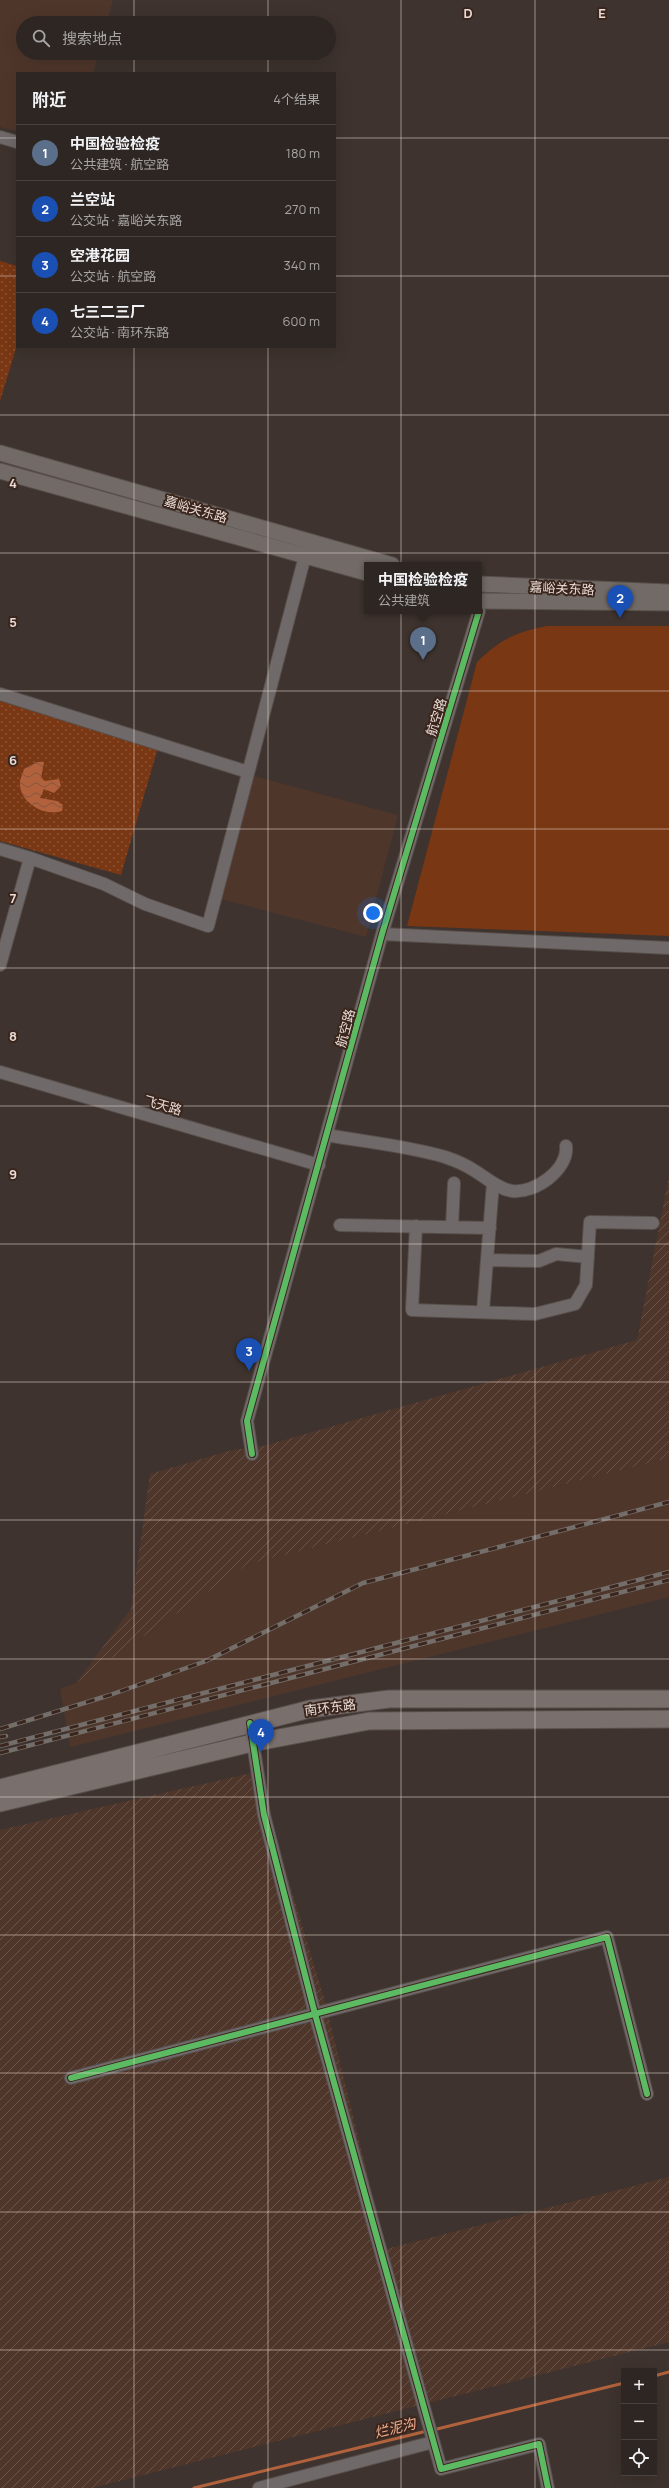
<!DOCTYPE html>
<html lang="zh">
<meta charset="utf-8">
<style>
:root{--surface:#2e2622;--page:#362e2a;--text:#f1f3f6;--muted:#a7a5a5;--line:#494340;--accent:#d93025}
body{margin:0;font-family:Manrope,"Noto Sans SC",sans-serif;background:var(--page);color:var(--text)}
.controls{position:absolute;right:12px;bottom:12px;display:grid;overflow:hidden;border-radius:0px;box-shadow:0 4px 16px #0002}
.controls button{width:36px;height:36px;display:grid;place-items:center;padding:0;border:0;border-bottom:1px solid var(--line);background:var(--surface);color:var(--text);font:20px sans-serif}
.you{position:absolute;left:373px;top:913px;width:14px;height:14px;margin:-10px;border:3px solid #fff;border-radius:50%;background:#1a73e8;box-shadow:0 0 0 6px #1a73e833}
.badge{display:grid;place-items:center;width:26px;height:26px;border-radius:50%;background:var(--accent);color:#fff;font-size:13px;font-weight:700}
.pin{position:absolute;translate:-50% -33px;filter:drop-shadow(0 1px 2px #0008)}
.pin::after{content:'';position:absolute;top:21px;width:14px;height:12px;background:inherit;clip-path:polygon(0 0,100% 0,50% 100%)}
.popup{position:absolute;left:364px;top:562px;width:118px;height:52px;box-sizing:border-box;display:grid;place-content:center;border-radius:0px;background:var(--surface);filter:drop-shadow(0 1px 3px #0005);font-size:13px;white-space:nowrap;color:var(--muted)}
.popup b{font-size:15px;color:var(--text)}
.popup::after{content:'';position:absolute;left:50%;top:100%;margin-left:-8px;border:8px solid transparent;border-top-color:var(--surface)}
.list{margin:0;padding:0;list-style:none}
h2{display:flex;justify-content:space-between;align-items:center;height:52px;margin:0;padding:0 16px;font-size:17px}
h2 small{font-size:13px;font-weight:400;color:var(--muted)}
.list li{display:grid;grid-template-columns:26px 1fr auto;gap:12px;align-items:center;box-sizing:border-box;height:56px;padding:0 16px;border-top:1px solid var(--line)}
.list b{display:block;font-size:15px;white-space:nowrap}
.list p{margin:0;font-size:13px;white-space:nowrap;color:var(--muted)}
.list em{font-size:13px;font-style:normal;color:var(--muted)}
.icon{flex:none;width:22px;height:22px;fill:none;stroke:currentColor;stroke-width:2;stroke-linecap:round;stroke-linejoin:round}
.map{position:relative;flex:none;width:669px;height:2488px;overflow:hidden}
.search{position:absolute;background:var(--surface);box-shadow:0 4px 16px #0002;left:16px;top:16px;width:320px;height:44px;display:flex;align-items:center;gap:10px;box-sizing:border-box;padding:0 14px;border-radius:22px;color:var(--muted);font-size:15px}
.panel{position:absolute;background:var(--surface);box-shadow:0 4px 16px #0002;left:16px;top:72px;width:320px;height:276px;border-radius:0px}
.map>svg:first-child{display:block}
.built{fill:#4f362b}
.industrial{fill:url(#industrial-furrows)}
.green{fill:url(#green-dots)}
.pitch{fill:#793713}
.water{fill:url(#water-waves)}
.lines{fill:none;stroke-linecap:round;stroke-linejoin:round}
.stream{stroke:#b1623d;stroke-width:3}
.minor-casing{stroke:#584f4b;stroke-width:14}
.major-casing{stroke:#584f4b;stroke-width:17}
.highway-casing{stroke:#584f4b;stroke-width:19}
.minor{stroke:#6f6a69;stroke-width:12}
.major{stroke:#716a67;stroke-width:15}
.highway{stroke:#79706d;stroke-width:17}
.rail-casing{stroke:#746e6a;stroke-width:4.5}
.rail{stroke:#3a261d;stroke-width:3;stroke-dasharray:9;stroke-linecap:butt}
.cycleway-casing{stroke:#3a261d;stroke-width:8}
.cycleway{stroke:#5cba63;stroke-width:6}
.grid{fill:none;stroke:#eadcd6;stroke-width:1;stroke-opacity:0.55}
.labels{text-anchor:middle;stroke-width:4;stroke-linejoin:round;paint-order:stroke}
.street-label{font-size:13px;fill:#eadcd6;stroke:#3a261d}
.water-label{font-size:14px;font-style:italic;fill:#f5b092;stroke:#3a261d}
.grid-label{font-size:13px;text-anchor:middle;font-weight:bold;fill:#eadcd6;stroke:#3a261d;stroke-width:4;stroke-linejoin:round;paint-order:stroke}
</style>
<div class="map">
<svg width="669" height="2488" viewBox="0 0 669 2488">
<defs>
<pattern id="industrial-furrows" width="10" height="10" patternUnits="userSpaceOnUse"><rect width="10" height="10" fill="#4f362b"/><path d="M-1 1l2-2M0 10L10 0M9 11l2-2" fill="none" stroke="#685249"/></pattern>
<pattern id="green-dots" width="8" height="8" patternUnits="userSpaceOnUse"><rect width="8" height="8" fill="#793713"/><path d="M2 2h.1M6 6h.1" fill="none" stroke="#8c5335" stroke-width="1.8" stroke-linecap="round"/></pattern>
<pattern id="water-waves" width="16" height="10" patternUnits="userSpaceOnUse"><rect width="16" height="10" fill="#b1623d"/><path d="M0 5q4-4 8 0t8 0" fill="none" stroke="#86553e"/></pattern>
</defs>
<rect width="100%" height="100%" fill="#3e332e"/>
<path class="built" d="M0,0h113l-6,23h-84v30h76l-6,20h-76v58l-17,-4z
M250,775l148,40 -32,122 -149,-39z
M669,1458v139l-599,150 -10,-58 16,-6 172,-119z"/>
<path class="industrial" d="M669,1176v282l-421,106 -172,119 55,-74 19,-135 82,-24 31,-4 374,-106z
M256,1772l68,226 62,251 283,-72v165l-577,146h-92v-658z"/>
<path class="green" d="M0,261l17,5v79l-17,56z
M0,698l159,46 -38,131 -121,-34z"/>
<path class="pitch" d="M547,626h122v310l-262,-10 70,-264c23,-22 38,-30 70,-36z"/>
<path class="water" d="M37,762h7l-3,16 4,3 14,-2 2,7 -7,7 -10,-4 -4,9 17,3 6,4 -1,6c-18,6 -44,-9 -42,-30 1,-4 3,-8 4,-12z"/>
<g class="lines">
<path class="stream" d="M654,2376l15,-4
M433,2430l191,-47
M194,2488l233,-57"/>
<g class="minor-casing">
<path id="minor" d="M0,137l17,5
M0,694l248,78
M0,849l30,9 -30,107
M30,858l74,26 41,20 63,22 97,-370
M382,934l287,14
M0,1072l319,93
M327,1135c38,7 81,11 118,22 9,3 21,8 30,14 12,7 23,18 37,20 23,3 57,-22 54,-45
M340,1225l150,3
M416,1226l-4,84 123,4 40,-10 11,-19 4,-63 63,1
M452,1227l2,-44
M487,1260l52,1 17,-7 32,3
M483,1311l10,-128
M252,1454l-5,-33 135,-487 97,-323
M250,1723l14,92 51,199 126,455 98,-25 9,44
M71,2078l536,-141 40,157
M259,2488l174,-46"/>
</g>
<g class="major-casing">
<path id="major" d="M0,453l392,112
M0,471l367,102
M479,584l190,8
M479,601l190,2"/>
</g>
<g class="highway-casing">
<path id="highway" d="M0,1788l310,-79 79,-10h280
M0,1803l252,-60 117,-22 300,-2"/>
</g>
<use href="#minor" class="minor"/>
<use href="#major" class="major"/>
<use href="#highway" class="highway"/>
<g class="rail-casing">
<path id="rail" d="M0,1729l110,-34 96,-34 157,-78 306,-81
M0,1737l6,-1
M0,1746l669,-174
M0,1753l669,-173"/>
</g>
<use href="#rail" class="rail"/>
<g class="cycleway-casing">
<path id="cycleway" d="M252,1454l-5,-33 135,-487 97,-323
M250,1723l14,92 51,199 126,455 98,-25 9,44
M71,2078l536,-141 40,157"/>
</g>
<use href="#cycleway" class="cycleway"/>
</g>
<path class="grid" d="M134,0v23M268,0v23M401,0v2488M535,0v2488M134,53v20M268,53v20M0,138h17M335,138h334M0,276h17M335,276h334M134,347v2141M268,347v2141M0,415h669M0,553h669M0,691h669M0,829h669M0,968h669M0,1106h669M0,1244h669M0,1382h669M0,1520h669M0,1659h669M0,1797h669M0,1935h669M0,2073h669M0,2212h669M0,2350h669"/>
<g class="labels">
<g class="street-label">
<text transform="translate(196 509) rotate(16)" y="5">嘉峪关东路</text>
<text transform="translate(562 588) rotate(3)" y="5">嘉峪关东路</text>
<text transform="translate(436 717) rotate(-73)" y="5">航空路</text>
<text transform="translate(345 1028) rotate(-75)" y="5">航空路</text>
<text transform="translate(163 1105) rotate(16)" y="5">飞天路</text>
<text transform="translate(330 1707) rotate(-8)" y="5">南环东路</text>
</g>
<g class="water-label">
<text transform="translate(395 2428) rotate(-14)" y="5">烂泥沟</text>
</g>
</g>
<g class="grid-label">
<text x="468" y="18">D</text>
<text x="602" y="18">E</text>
<text x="13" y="488">4</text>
<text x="13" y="627">5</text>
<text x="13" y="765">6</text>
<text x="13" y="903">7</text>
<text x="13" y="1041">8</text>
<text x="13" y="1179">9</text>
</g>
</svg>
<div class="controls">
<button>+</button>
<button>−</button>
<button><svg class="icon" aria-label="locate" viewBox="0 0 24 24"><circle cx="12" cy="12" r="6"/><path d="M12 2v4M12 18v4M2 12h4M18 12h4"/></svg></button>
</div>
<div class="you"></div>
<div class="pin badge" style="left:423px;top:660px;background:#5c6f8a">1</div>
<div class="popup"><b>中国检验检疫</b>公共建筑</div>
<div class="pin badge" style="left:620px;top:618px;background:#1a4fb4">2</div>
<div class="pin badge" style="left:249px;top:1371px;background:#1a4fb4">3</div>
<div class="pin badge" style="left:261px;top:1752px;background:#1a4fb4">4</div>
<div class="search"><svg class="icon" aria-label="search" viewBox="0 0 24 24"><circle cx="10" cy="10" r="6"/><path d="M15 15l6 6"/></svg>搜索地点</div>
<section class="panel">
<h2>附近<small>4个结果</small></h2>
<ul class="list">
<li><span class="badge" style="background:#5c6f8a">1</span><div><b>中国检验检疫</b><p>公共建筑 · 航空路</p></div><em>180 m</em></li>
<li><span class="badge" style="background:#1a4fb4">2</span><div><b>兰空站</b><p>公交站 · 嘉峪关东路</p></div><em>270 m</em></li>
<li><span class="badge" style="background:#1a4fb4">3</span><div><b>空港花园</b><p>公交站 · 航空路</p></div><em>340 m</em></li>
<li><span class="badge" style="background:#1a4fb4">4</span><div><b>七三二三厂</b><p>公交站 · 南环东路</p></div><em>600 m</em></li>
</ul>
</section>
</div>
